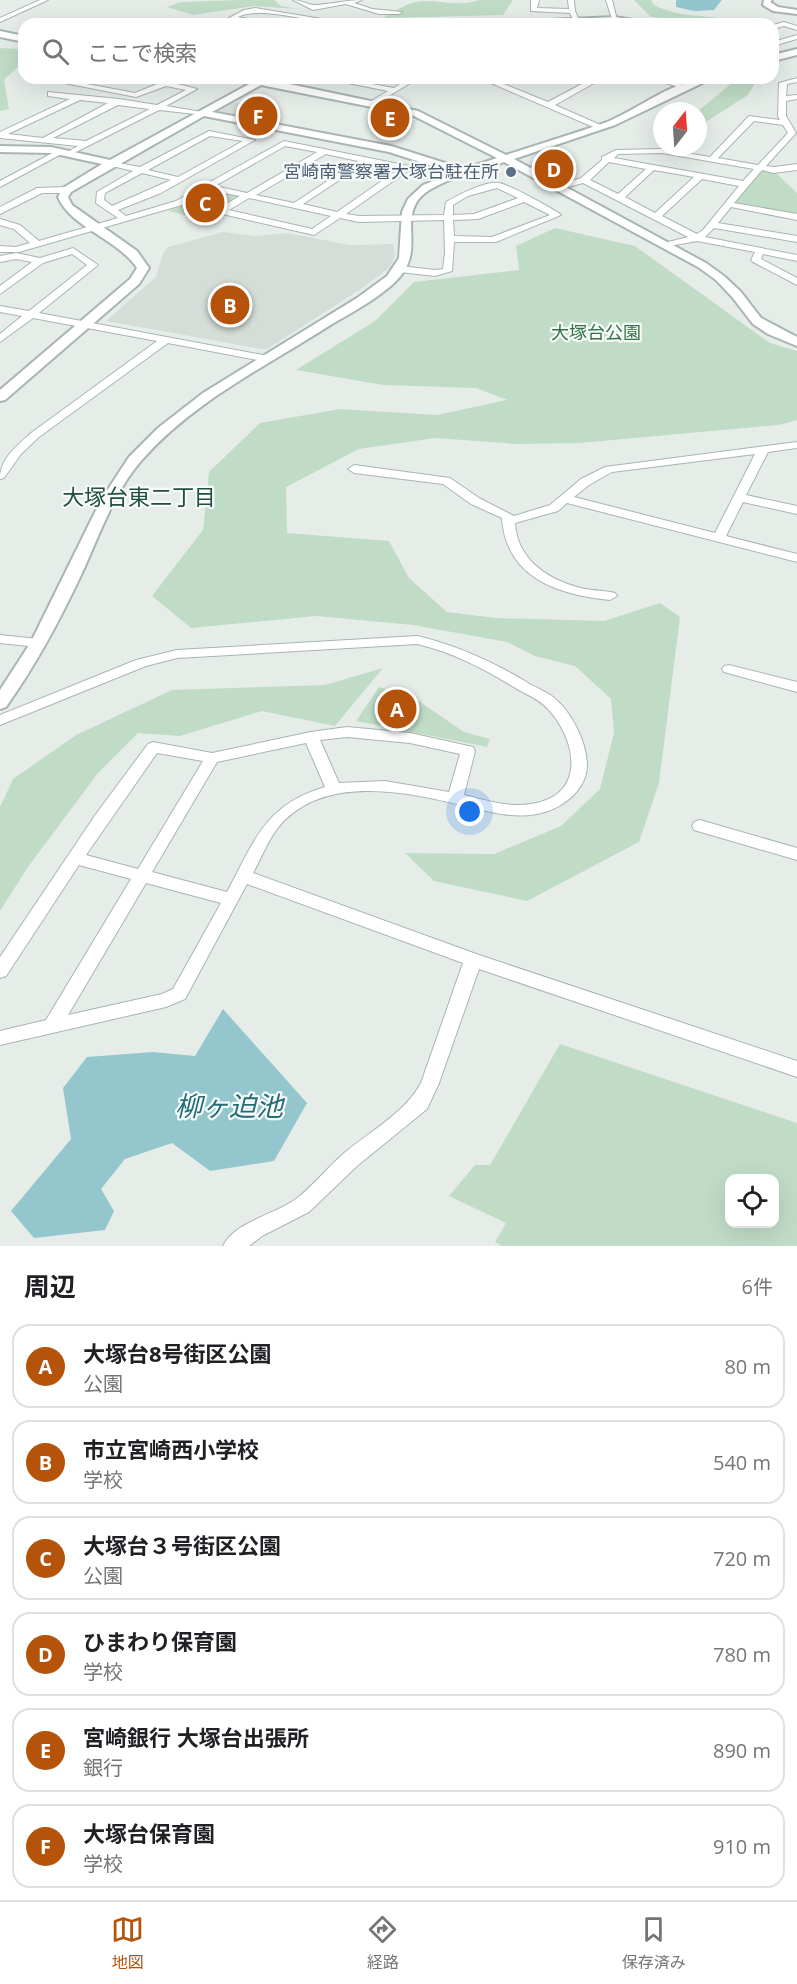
<!DOCTYPE html>
<html lang="ja">
<meta charset="utf-8">
<style>
:root{--surface:#fff;--page:#f2f2f2;--text:#202124;--muted:#757577;--line:#e0e0e0;--accent:#b45309}
body{margin:0;font-family:"Open Sans","Noto Sans JP",sans-serif;background:var(--page);color:var(--text)}
.controls{position:absolute;right:18px;bottom:18px;display:grid;overflow:hidden;border-radius:12px;box-shadow:0 6px 24px #0002}
.controls button{width:54px;height:54px;display:grid;place-items:center;padding:0;border:0;border-bottom:2px solid var(--line);background:var(--surface);color:var(--text);font:30px sans-serif}
.compass{position:absolute;left:653px;top:102px;width:54px;height:54px;border-radius:50%;background:var(--surface);box-shadow:0 6px 24px #0002;rotate:17deg}
.you{position:absolute;left:470px;top:812px;width:21px;height:21px;margin:-15px;border:4px solid #fff;border-radius:50%;background:#1a73e8;box-shadow:0 0 0 9px #1a73e833}
.badge{display:grid;place-items:center;width:39px;height:39px;border-radius:50%;background:var(--accent);color:#fff;font-size:20px;font-weight:700}
.pin{position:absolute;translate:-50% -50%;border:3px solid #fff;box-shadow:0 2px 6px #0006}
.list{margin:0;padding:0;list-style:none}
h2{display:flex;justify-content:space-between;align-items:center;height:78px;margin:0;padding:0 24px;font-size:26px}
h2 small{font-size:20px;font-weight:400;color:var(--muted)}
.list li{display:grid;grid-template-columns:39px 1fr auto;gap:18px;align-items:center;box-sizing:border-box;height:84px;margin:0 12px 12px;padding:0 12px;border:2px solid var(--line);border-radius:18px}
.list b{display:block;font-size:22px;white-space:nowrap}
.list p{margin:0;font-size:20px;white-space:nowrap;color:var(--muted)}
.list em{font-size:20px;font-style:normal;color:var(--muted)}
.icon{flex:none;width:33px;height:33px;fill:none;stroke:currentColor;stroke-width:2;stroke-linecap:round;stroke-linejoin:round}
.map{position:relative;flex:none;width:797px;height:1246px;overflow:hidden}
.search{position:absolute;background:var(--surface);box-shadow:0 6px 24px #0002;left:18px;right:18px;top:18px;height:66px;display:flex;align-items:center;gap:15px;box-sizing:border-box;padding:0 21px;border-radius:18px;color:var(--muted);font-size:22px}
.sheet{height:654px;background:var(--surface)}
nav{display:flex;justify-content:space-around;align-items:center;box-sizing:border-box;height:84px;border-top:2px solid var(--line);background:var(--surface);font-size:16px;color:var(--muted)}
nav a{display:grid;justify-items:center;gap:3px}
nav .on{color:var(--accent)}
.map>svg:first-child{display:block}
.built{fill:#d4ddd8}
.green{fill:#c0dcc7;fill-rule:evenodd}
.water{fill:#93c7cd}
.lines{fill:none;stroke-linecap:round;stroke-linejoin:round}
.minor-casing{stroke:#a9b5b0;stroke-width:2}
.tertiary-casing{stroke:#a9b5b0;stroke-width:4}
.minor{fill:#fff;fill-rule:evenodd}
.tertiary{fill:#fff;fill-rule:evenodd}
.service-dot{fill:#5c6f8a;stroke:#f6faf8;stroke-width:2}
.labels{text-anchor:middle;stroke-width:4.5;stroke-linejoin:round;paint-order:stroke}
.far-service-label{font-size:18px;fill:#4e5e75;stroke:#f6faf8;text-anchor:end}
.far-park-label{font-size:18px;fill:#337248;stroke:#f6faf8}
.neighbourhood-label{font-size:22px;fill:#234f42;stroke:#f6faf8}
.near-water-label{font-size:27px;font-style:italic;fill:#246c76;stroke:#f6faf8}
</style>
<div class="map">
<svg width="797" height="1246" viewBox="0 0 797 1246">
<rect width="100%" height="100%" fill="#e6ede9"/>
<path class="built" d="M233,102h1l47,9 -15,9 -48,-9z
M547,161l14,4 17,2 -30,10 -21,-11z
M223,232l32,4 32,-3 63,12 43,-1 2,12 -6,12 -28,21 -94,60h-6l-155,-28 50,-44 7,-23 5,-7z"/>
<path class="green" d="M237,0h37l7,6 17,3 -44,-3 -61,9 -26,-8 14,-5z
M479,0h34l-10,15 -120,3c12,-7 25,-16 39,-17 20,-1 39,6 57,-1z
M634,0h17l3,5c25,13 57,10 85,16l-30,1 -58,-5z
M0,48l20,1 4,4v8l-20,19 5,29 -9,2z
M738,78h20l-10,17 -50,32v-16z
M763,169l11,2 23,22v21l-61,-11v-3z
M209,189l32,7 -40,23 -32,-8z
M555,228l80,18 135,97 27,8v69l-18,5 -199,18 -64,1 -81,-6 -76,11 -73,38 1,46 102,8 20,37 38,34 49,6 108,3 56,-18 20,14 -21,166 -20,59 -112,59 -93,-20 -29,-28 89,1 67,-28 39,-37 14,-56 -3,-34 -36,-33 -40,-10 -28,-14 -94,-17 -97,-9 -125,12 -39,-32 51,-66 6,-58 51,-49 80,-14 97,6 70,-15 -31,-12 -93,-3 -87,-15 79,-49 39,-39 105,-12 -3,-24z
M383,668l-48,58 -73,-15 -82,25 -42,-3 -40,40 -70,94 -28,44v-104l13,-28 63,-44 96,-45 153,-5z
M379,687l34,10 51,35 26,7 -3,8 -131,-26z
M560,1044l237,79v123h-295l-7,-4 11,-19 -57,-27 26,-31h15zM730,1178h44v46h-44z"/>
<path class="water" d="M676,0h46l-8,10 -20,1 -18,-4z
M223,1009l84,94 -33,58 -64,10 -38,-28 -47,16 -24,30 13,22 -9,19 -71,8 -23,-27 60,-72 -8,-51 24,-31 66,-5 42,4z"/>
<g class="lines">
<g class="minor-casing">
<path id="minor" d="M40,0h8l-48,22v-4z
M293,0c9,0 16,6 24,5 15,-1 30,-5 45,-5l-8,3 18,6 30,3 -3,2h-20l-33,-10 -33,6z
M531,0h8l-2,8 32,1 -1,-9h6l1,11 6,13h-6l-5,-11 -39,-2z
M606,0h6l5,20 -5,-1z
M255,8l85,14 3,2c-29,0 -81,-19 -105,-7l36,7h-25l-20,-6 15,-8z
M173,22l8,2h-11z
M784,22l13,4v4l-13,-4 -11,3v-4z
M797,35v4l-24,7v-4z
M39,78h16l80,15 22,-9 -23,-6 32,3 31,8 -31,17 42,7 -4,2 -45,-5 -89,45 -4,-2 12,-7 -78,-8v-6l70,-33 -22,-3v-4l71,7 38,6 29,-15 -20,-4 -30,11zM80,100l28,3 -65,35 -35,-4zM118,105l32,4 -64,32 -33,-3z
M323,78h16l55,10 15,-10 8,1 -43,26 -4,-2 1,-2 17,-10z
M479,78h10l59,24 45,-24h10l-48,27 50,22 -7,2z
M651,78h12l25,9 -4,2z
M797,78v4l-10,2 -1,12 11,-1v4l-11,2v15l10,17 -30,33 8,1 23,-3v6l-23,3 -12,-3 -28,33 63,11v6l-66,-13 -13,16 79,13v6l-83,-14 -9,9 92,18v6l-34,-7 -2,5 36,19v7l-44,-23 -2,-2 4,-8 -58,-11 -33,6v-4l24,-6 -105,-54 -26,7 -4,-3 28,-9 21,-18v-3l14,-7 46,-1 48,8 39,-41 31,4 -2,-4 1,-33zM754,121l29,4 5,8 -30,32 -40,-7zM662,153l92,16 -11,12 -129,-23 4,-4zM609,162l37,7 -28,25 -28,-14zM654,170l40,7 -39,36 -30,-16zM702,179l37,7 -36,44 -6,4 -35,-18z
M209,131l46,9 -94,53 -43,17 8,6 50,-15 108,-60 125,25v4l-63,44 13,2 85,-1 2,-13c12,-7 39,-21 53,-19 9,1 55,26 62,32l-65,27h-42l-2,29 -17,5 -35,-4 -5,-3 5,-3 35,4 8,-1 2,-16 -1,-33 -85,2 -19,-4 -26,17 -96,-22v-4l22,-13 -31,-6 -27,15 -163,47h-19v-6l16,1 14,-4 -16,-14 -14,-4v-6l20,6 19,16 79,-23 -22,-15 1,-11 36,-21 -25,-6v-4l32,6zM210,136l33,5 -65,36 -30,-7zM285,146l32,6 -70,41 -32,-7zM326,154l32,7 -64,42 -38,-8zM367,162l32,7 -62,43 -34,-8zM142,173l29,7 -59,26 -8,-6 1,-7zM497,188l21,10 -44,16 -21,1v-10l15,-9zM249,198l82,18 -19,13 -83,-19zM524,202l26,13 -58,22 -38,-1 -1,-16 25,-1z
M58,150l7,2 -65,35v-6z
M37,188l30,-1 4,3 -4,3h-25l-42,21v-7z
M73,248l25,17 -59,48 229,43 5,3 -5,3 -100,-19 -129,94 -18,17 -17,24 -4,1c0,-21 17,-33 31,-46l126,-92 -124,-23 -33,24v-8l22,-18 -22,-4v-6l29,5 58,-46 -15,-11 -29,9 -43,31v-8l32,-24 -16,-3 -16,3v-6l16,-3 24,5z
M797,442v6l-29,4 -22,43 51,11v8l-54,-12 -17,34 71,18v8l-230,-59 -9,8 -43,12c2,35 30,55 62,64 12,4 25,3 38,6l2,3 -7,4c-52,-5 -104,-22 -108,-82l-31,-14 -28,-20 -89,-11 -6,-4 6,-4 96,13 29,20 35,18 36,-11 31,-26 24,-12zM755,454l-40,79 -141,-36 15,-12 23,-13z
M0,635l38,4 7,4 -7,4 -38,-4z
M417,636c39,9 74,25 108,45 9,6 20,10 28,16 18,14 34,45 34,68 0,20 -16,36 -34,44 -28,12 -56,5 -84,-2 -60,-15 -148,-35 -192,22 -10,13 -16,30 -24,44l226,82 318,106v16l-318,-108 -40,114 -12,26 -70,57 -48,46 -47,24 -13,10h-26c11,-24 53,-32 73,-47 17,-13 31,-31 47,-45 26,-22 62,-41 78,-71l42,-120 -216,-79 -62,115 -19,8 -166,38v-14l46,-11 85,-141 -52,-14 -73,111 -6,2v-21l96,-143 52,-70 5,-2 59,11 99,-21 36,-5 63,6 63,14 2,4 -11,44c21,5 45,13 67,9 56,-8 46,-64 17,-95 -8,-9 -20,-14 -31,-20 -31,-19 -64,-37 -100,-45l-240,14 -31,8 -146,59v-10l136,-55 41,-10zM347,737l63,6 50,11 -11,38 -64,-11 -46,2 -19,-43zM306,743l19,44c-61,18 -71,55 -98,105l-75,-20 65,-110zM157,753l46,8 -65,108 -52,-14zM146,883l75,20 -48,86 -11,5 -94,21z
M729,665l68,17v10l-73,-20 -2,-3 2,-3z
M700,820l97,28v12l-103,-30 -2,-4 2,-4z"/>
</g>
<g class="tertiary-casing">
<path id="tertiary" d="M764,0h8l-2,2 8,5 19,3v4l-24,-3 -10,-6z
M615,17l41,7 -41,-3 -115,3 4,-2z
M0,31l24,5v6l-24,-5z
M797,49v6l-24,6v-6z
M234,78h27l157,33 88,44c33,-11 68,-21 101,-33 34,-14 68,-44 106,-44l-98,47 -101,34 192,104 18,13 17,16 20,26 36,19v9l-29,-12 -15,-10 -20,-26 -17,-18 -18,-13 -194,-105c-22,8 -72,19 -86,38 -18,26 9,53 -25,84 -18,16 -40,28 -61,40 -65,42 -139,77 -191,137 -27,31 -42,75 -59,112 -22,47 -46,92 -76,134l-6,2v-19l31,-48 70,-142 28,-43 29,-29 45,-35 154,-95 30,-22 12,-18 3,-46 6,-13 15,-14 31,-12 -65,-21 -185,-36 -133,76 -3,5 4,8 65,46 12,17 -10,16 -134,116 -5,1v-11l130,-111 7,-11c-19,-29 -67,-41 -79,-71l5,-9 39,-24 -51,-11 -51,-1v-6l51,1 59,13 141,-77zM261,85l151,30 85,43 -33,11 -73,-23 -179,-34z"/>
</g>
<use href="#minor" class="minor"/>
<use href="#tertiary" class="tertiary"/>
</g>
<circle class="service-dot" cx="511" cy="172" r="6"/>
<g class="labels">
<g class="far-service-label">
<text x="499" y="178">宮崎南警察署大塚台駐在所</text>
</g>
<g class="far-park-label">
<text x="596" y="339">大塚台公園</text>
</g>
<g class="neighbourhood-label">
<text x="139" y="505">大塚台東二丁目</text>
</g>
<g class="near-water-label">
<text x="229" y="1116">柳ヶ迫池</text>
</g>
</g>
</svg>
<div class="controls">
<button><svg class="icon" aria-label="locate" viewBox="0 0 24 24"><circle cx="12" cy="12" r="6"/><path d="M12 2v4M12 18v4M2 12h4M18 12h4"/></svg></button>
</div>
<svg class="compass" viewBox="-18 -18 36 36"><path d="M0-13l5 13h-10z" fill="#e53935"/><path d="M0 13l5-13h-10z" fill="#757577"/></svg>
<div class="you"></div>
<div class="pin badge" style="left:397px;top:709px">A</div>
<div class="pin badge" style="left:230px;top:305px">B</div>
<div class="pin badge" style="left:205px;top:203px">C</div>
<div class="pin badge" style="left:554px;top:169px">D</div>
<div class="pin badge" style="left:390px;top:118px">E</div>
<div class="pin badge" style="left:258px;top:116px">F</div>
<div class="search"><svg class="icon" aria-label="search" viewBox="0 0 24 24"><circle cx="10" cy="10" r="6"/><path d="M15 15l6 6"/></svg>ここで検索</div>
</div>
<section class="sheet">
<h2>周辺<small>6件</small></h2>
<ul class="list">
<li><span class="badge">A</span><div><b>大塚台8号街区公園</b><p>公園</p></div><em>80 m</em></li>
<li><span class="badge">B</span><div><b>市立宮崎西小学校</b><p>学校</p></div><em>540 m</em></li>
<li><span class="badge">C</span><div><b>大塚台３号街区公園</b><p>公園</p></div><em>720 m</em></li>
<li><span class="badge">D</span><div><b>ひまわり保育園</b><p>学校</p></div><em>780 m</em></li>
<li><span class="badge">E</span><div><b>宮崎銀行 大塚台出張所</b><p>銀行</p></div><em>890 m</em></li>
<li><span class="badge">F</span><div><b>大塚台保育園</b><p>学校</p></div><em>910 m</em></li>
</ul>
</section>
<nav>
<a class="on"><svg class="icon" aria-label="map" viewBox="0 0 24 24"><path d="M3 6l6-2 6 2 6-2v14l-6 2-6-2-6 2zM9 4v14M15 6v14"/></svg>地図</a>
<a><svg class="icon" aria-label="directions" viewBox="0 0 24 24"><path d="M12 3l9 9-9 9-9-9zM9 14v-3h6M13 9l2 2-2 2"/></svg>経路</a>
<a><svg class="icon" aria-label="saved" viewBox="0 0 24 24"><path d="M7 4h10v16l-5-4-5 4z"/></svg>保存済み</a>
</nav>
